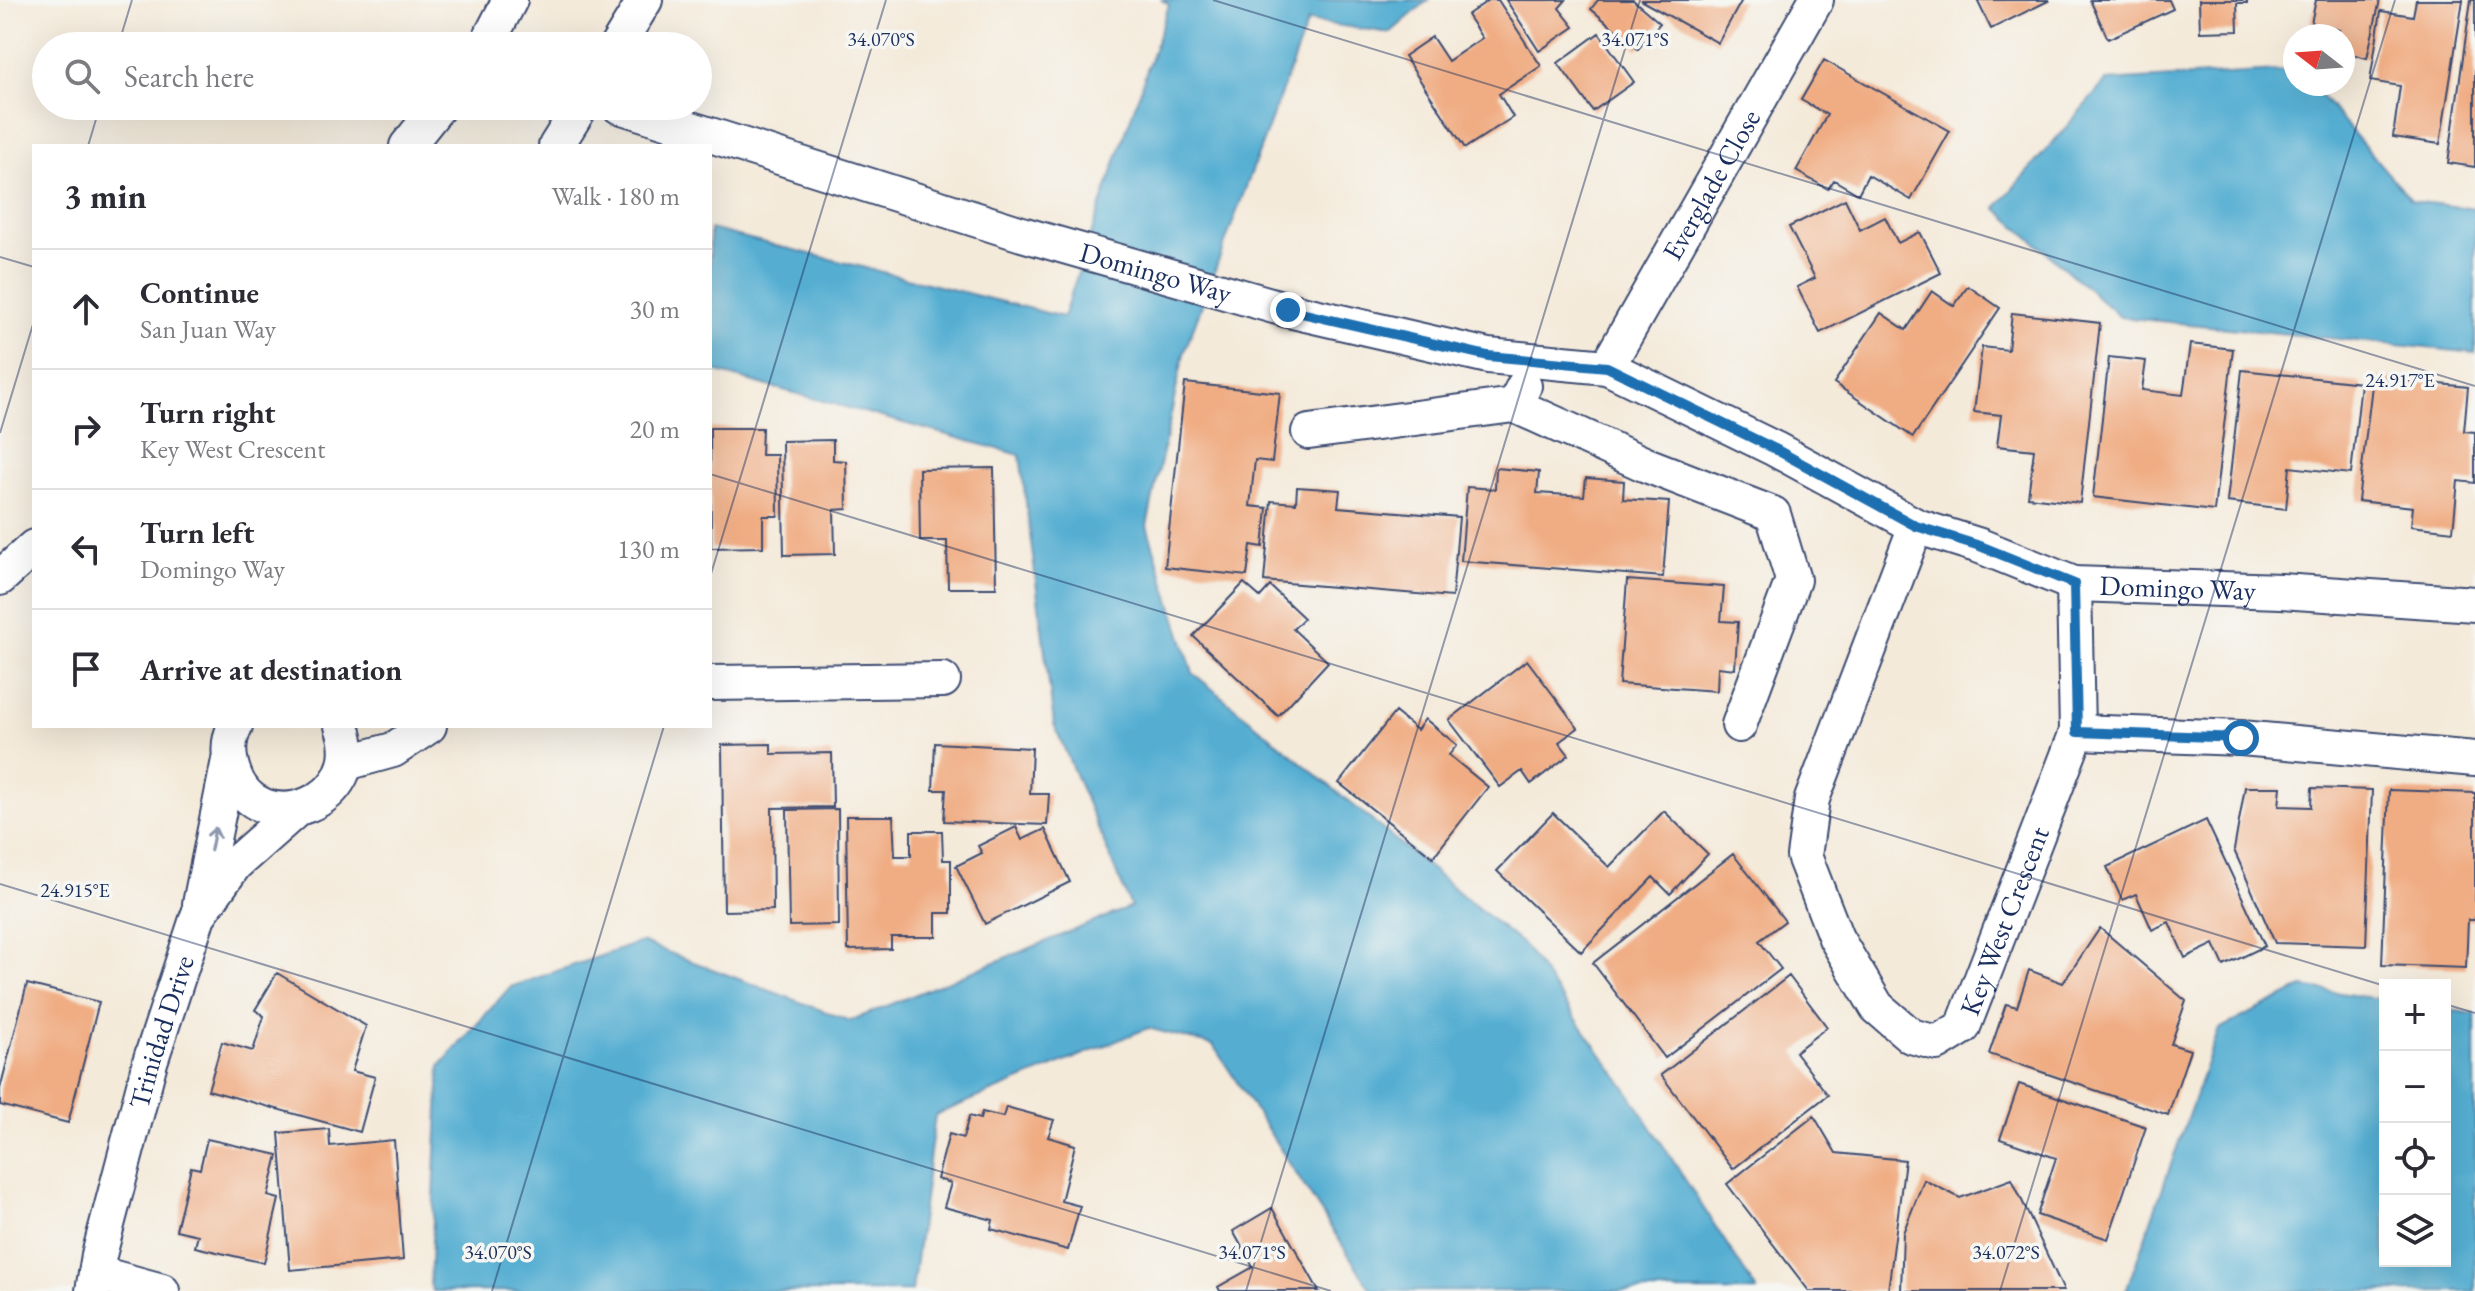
<!DOCTYPE html>
<meta charset="utf-8">
<style>
:root{--surface:#fff;--page:#f2f2f3;--text:#2b2b33;--muted:#7c7c81;--line:#e1e1e2}
body{margin:0;font-family:"EB Garamond",serif;background:var(--page);color:var(--text)}
.controls{position:absolute;right:24px;bottom:24px;display:grid;overflow:hidden;border-radius:0px;box-shadow:0 8px 32px #0002}
.controls button{width:72px;height:72px;display:grid;place-items:center;padding:0;border:0;border-bottom:2px solid var(--line);background:var(--surface);color:var(--text);font:40px sans-serif}
.compass{position:absolute;left:2283px;top:24px;width:72px;height:72px;border-radius:50%;background:var(--surface);box-shadow:0 8px 32px #0002;rotate:287deg}
.stop{position:absolute;width:24px;height:24px;margin:-18px;border:6px solid #1f6fb2;border-radius:50%;background:#fff}
.stop.end{background:#1f6fb2;border-color:#fff;box-shadow:0 2px 8px #0008}
.list{margin:0;padding:0;list-style:none}
h2{display:flex;justify-content:space-between;align-items:center;height:104px;margin:0;padding:0 32px;font-size:34px}
h2 small{font-size:26px;font-weight:400;color:var(--muted)}
.list li{display:grid;grid-template-columns:52px 1fr auto;gap:24px;align-items:center;box-sizing:border-box;height:120px;padding:0 32px;border-top:2px solid var(--line)}
.list b{display:block;font-size:30px;white-space:nowrap}
.list p{margin:0;font-size:26px;white-space:nowrap;color:var(--muted)}
.list em{font-size:26px;font-style:normal;color:var(--muted)}
.icon{flex:none;width:44px;height:44px;fill:none;stroke:currentColor;stroke-width:2;stroke-linecap:round;stroke-linejoin:round}
.map{position:relative;flex:none;width:2475px;height:1291px;overflow:hidden}
.search{position:absolute;background:var(--surface);box-shadow:0 8px 32px #0002;left:32px;top:32px;width:680px;height:88px;display:flex;align-items:center;gap:20px;box-sizing:border-box;padding:0 28px;border-radius:44px;color:var(--muted);font-size:30px}
.panel{position:absolute;background:var(--surface);box-shadow:0 8px 32px #0002;left:32px;top:144px;width:680px;height:584px;border-radius:0px}
.map>svg:first-child{display:block}
.water{fill:#55aed2;stroke:#386e98;stroke-width:2}
.building{fill:#f0ad84}
.lines{fill:none;stroke-linecap:round;stroke-linejoin:round}
.street-casing{stroke:#3c4b71;stroke-width:38}
.street{stroke:#fff;stroke-width:34}
.oneway{stroke:#8d97ae}
.route{stroke:#1f6fb2;stroke-width:10}
.ticks{fill:none;stroke:#1b2f5e;stroke-width:2;stroke-opacity:0.45}
.labels{text-anchor:middle;stroke-width:7;stroke-linejoin:round;paint-order:stroke}
.street-label{font-size:28px;fill:#1b2f5e;stroke:#f6f6f2}
.ticks-label{font-size:20px;text-anchor:middle;fill:#1b2f5e;stroke:#f6f6f2;stroke-width:7;stroke-linejoin:round;paint-order:stroke}
</style>
<div class="map">
<svg width="2475" height="1291" viewBox="0 0 2475 1291">
<rect width="100%" height="100%" fill="#f6f6f2"/>
<filter id="ink" filterUnits="userSpaceOnUse"><feTurbulence type="fractalNoise" baseFrequency=".0125" numOctaves="2"/><feDisplacementMap in="SourceGraphic" scale="16" xChannelSelector="R" yChannelSelector="G"/><feConvolveMatrix kernelMatrix="1 2 1 2 8 2 1 2 1" color-interpolation-filters="sRGB"/></filter>
<filter id="wash" filterUnits="userSpaceOnUse"><feTurbulence type="fractalNoise" baseFrequency=".006" numOctaves="4" result="noise"/><feDisplacementMap in="SourceGraphic" scale="32" xChannelSelector="R" yChannelSelector="G"/><feGaussianBlur stdDeviation="1.8" result="paint"/><feColorMatrix in="noise" values="0 0 0 0 0 0 0 0 0 0 0 0 0 0 0 0 0 1.4 0 .05"/><feComposite in="paint" operator="in"/></filter>
<g filter="url(#wash)">
<rect width="100%" height="100%" fill="#f4eada"/>
<path class="water" d="M1162,0h266l-38,33 -82,-12 -124,332 -37,173 46,147 331,273 104,145 129,200h-385l-159,-246 -65,-17 -213,87 -23,176h-479l-3,-7 10,-218 70,-79 131,-45 209,79 281,-114 -77,-183 -34,-269 -310,-85v-141l353,88 106,-312z
M2295,70v14h16l101,117 63,8v144l-355,-36 -124,-109 110,-127z
M2303,987l82,13v261h60v-252l30,5v277h-349l93,-262z"/>
<g id="blocks">
<path class="building" d="M1489,0h9l43,66 -42,28 14,23 -48,31 -61,-92 28,-19 16,24 34,-23 -15,-23z
M1506,0h60l-7,8 15,19 -35,24z
M1598,0h35l27,23 -22,26 -47,-40z
M1640,0h102l-24,43z
M1977,0h73l-59,29z
M2090,0h79l4,9 -65,30z
M2199,0h48v3h-10l1,28 -38,1z
M2316,0h64l-13,58 -24,-6v-16h-6l2,-6 -28,-7z
M2416,0h47l-23,144 -47,-7 7,-51 -30,-5 11,-70 32,5z
M2471,0h4v167l-27,-4z
M1599,33l35,49 -41,29 -35,-48z
M1824,60l126,71 -39,69 -43,-25 -10,19 -24,-14 -6,9 -32,-18 31,-56 -26,-15z
M1845,199l15,31 25,-13 13,26 22,-11 21,41 -121,60 -23,-46 18,-9 -26,-51z
M1968,286l32,22 -87,129 -79,-54 47,-70 25,17 26,-39 22,15z
M2012,313l88,10 -20,180 -52,-6 6,-47 -37,-4 4,-31 -27,-3 8,-65 26,3z
M2190,344l43,5 -19,162 -121,-14 16,-140 37,4 -4,29 41,5z
M2242,370l119,13 -10,91 -61,-7 -4,42 -59,-7z
M2373,377l95,10 -4,44 11,1v51l-17,-2 -5,50 -42,-5 2,-19 -55,-6z
M1185,383l95,10 -8,69 -17,-2 -5,46 17,2 -4,39 -12,-2 -4,31 -82,-9z
M710,428h52l-1,27h16l1,61h-15v31l-52,1z
M833,440v20l13,1 1,48 -13,1 1,44 -51,1 -2,-114z
M994,468l2,120h-48l-1,-47h-27l-1,-72z
M1496,468l43,4 -2,21 47,3 2,-18 38,3 -1,18 46,3 -6,75 -202,-16 6,-74 28,2z
M1297,487l43,3 -2,17 121,10 -7,80 -188,-16 7,-80 25,2z
M1627,580l97,7 -3,34 17,1 -3,47 -17,-2 -1,24 -98,-7z
M1244,583l16,14 10,-11 34,32 -11,11 35,33 -50,54 -85,-80z
M1527,660l51,68 -19,14 10,13 -38,29 -9,-13 -22,16 -51,-67z
M1395,712l22,18 8,-11 32,26 -8,10 39,32 -55,70 -94,-74z
M935,743l97,5 -2,46h19l-2,31 -103,-4 2,-31h-13z
M771,744v10l61,-1 1,54 -61,1 1,102 -49,1 -2,-166z
M2245,787h36l-2,19 32,1 1,-19 60,2 -6,156 -91,-3 -41,-93z
M2389,790l86,3v127h-7l-2,48 -84,-3z
M838,809l1,116 -50,1 -2,-116z
M1664,811l44,43 -38,40 -17,-17 -72,75 -84,-81 56,-58 56,54z
M846,816h47l2,40h16v-25h31l1,29h8v53h-15v24h-45v12l-43,1z
M2206,820l59,126 -41,20 -10,-22 -29,14 -16,-36 -17,8 -16,-36 -14,6 -15,-33z
M1016,827l6,13 23,-11 25,53 -85,42 -29,-58 26,-13 -4,-7z
M1733,854l52,67 -26,20 22,28 -116,89 -72,-95z
M2100,928l86,73 -15,43 19,6 -22,65 -179,-61 17,-50 11,3 12,-37 34,13z
M277,973l89,53 -14,45 23,6 -15,55 -152,-42 14,-48 31,9 11,-35 -9,-6z
M1789,976l38,51 -32,25 33,43 -95,74 -72,-94z
M27,984l72,18 -31,121 -68,-18v-16z
M2019,1084l127,43 -38,112 -71,-24 19,-57 -56,-19z
M1006,1107l48,13 -6,17 27,8 -14,56 19,5 -12,44 -77,-21 2,-9 -49,-13 7,-24 -14,-4 12,-45 14,4 6,-22 11,3 2,-7 21,5z
M1814,1116l22,37 69,7 -17,131h-79l-82,-107z
M329,1129l1,17 64,-6 9,120 -113,10 -11,-137z
M207,1139l71,16 -10,41 11,3 -15,64 -69,-16 3,-12 -22,-5 15,-63 9,2z
M2012,1179l52,112h-163l2,-58 21,-53 36,18z
M1272,1208l47,83h-99l-2,-4 35,-20 -20,-36z"/>
</g>
</g>
<g filter="url(#ink)">
<use href="#blocks" fill-opacity="0" stroke="#3c4b71" stroke-width="2"/>
<g class="lines">
<g class="street-casing">
<g id="street">
<path d="M486,46l24,-46"/>
<path d="M617,46l28,-46"/>
<path id="s1" d="M619,106l403,128 266,76 200,46 119,11 168,82 141,77 64,20 94,38 207,7 194,13"/>
<path d="M407,146l32,-40"/>
<path d="M556,146l25,-40"/>
<path id="s2" d="M1607,367l209,-367"/>
<path d="M1514,405l130,59 129,50 20,66 -54,145"/>
<path d="M1309,432l205,-27 10,-19"/>
<path id="s3" d="M1916,526l-104,273 -8,57 32,82 41,69 34,29 26,7 26,-16 114,-295 -3,-148"/>
<path d="M0,578l34,-31"/>
<path d="M710,683l233,-3"/>
<path d="M235,726c-8,16 -7,31 -1,48 24,69 137,29 108,-48"/>
<path d="M2077,732l164,6 234,21"/>
<path d="M346,763l47,-13 36,-24"/>
<path d="M200,904l29,-144"/>
<path d="M96,1273l66,18"/>
<path id="s4" d="M93,1291l6,-36 51,-193 48,-146 37,-52 62,-55"/>
</g>
</g>
<use href="#street" class="street"/>
</g>
<defs><path id="oneway-shaft" d="M-6 0H5M1.5-3L5.5 0L1.5 3" fill="none" stroke-width="1.6" stroke-linecap="round" stroke-linejoin="round" transform="scale(2)"/></defs>
<use class="oneway" href="#oneway-shaft" transform="translate(213 839) rotate(-79)"/>
</g>
<g class="lines" filter="url(#ink)">
<path class="route" d="M1288,310l200,46 119,11 168,82 141,77 64,20 94,38 3,148 164,6"/>
</g>
<path class="ticks" d="M1213,0l1262,386M118,46l14,-46M88,146l12,-40M0,257l34,10M0,433l34,-112M710,474l1675,512M710,577l176,-577M0,884l1331,407M2445,1004l30,9M492,1291l172,-565M1246,1291l394,-1291M2000,1291l395,-1291"/>
<g class="labels">
<g class="street-label">
<text dy="10" stroke="none"><textPath href="#s2" startOffset="210">Everglade Close</textPath></text>
<text dy="10" stroke="none"><textPath href="#s1" startOffset="562">Domingo Way</textPath></text>
<text dy="10" stroke="none"><textPath href="#s1" startOffset="1644">Domingo Way</textPath></text>
<text dy="10" stroke="none"><textPath href="#s3" startOffset="734">Key West Crescent</textPath></text>
<text dy="10" stroke="none"><textPath href="#s4" startOffset="268">Trinidad Drive</textPath></text>
</g>
</g>
<g class="ticks-label">
<text x="881" y="46">34.070°S</text>
<text x="1635" y="46">34.071°S</text>
<text x="2400" y="387">24.917°E</text>
<text x="75" y="897">24.915°E</text>
<text x="498" y="1259">34.070°S</text>
<text x="1252" y="1259">34.071°S</text>
<text x="2006" y="1259">34.072°S</text>
</g>
</svg>
<div class="controls">
<button>+</button>
<button>−</button>
<button><svg class="icon" aria-label="locate" viewBox="0 0 24 24"><circle cx="12" cy="12" r="6"/><path d="M12 2v4M12 18v4M2 12h4M18 12h4"/></svg></button>
<button><svg class="icon" aria-label="layers" viewBox="0 0 24 24"><path d="M12 4l9 5-9 5-9-5zM3 14l9 5 9-5"/></svg></button>
</div>
<svg class="compass" viewBox="-18 -18 36 36"><path d="M0-13l5 13h-10z" fill="#e53935"/><path d="M0 13l5-13h-10z" fill="#7c7c81"/></svg>
<div class="stop" style="left:2241px;top:738px"></div>
<div class="stop end" style="left:1288px;top:310px"></div>
<div class="search"><svg class="icon" aria-label="search" viewBox="0 0 24 24"><circle cx="10" cy="10" r="6"/><path d="M15 15l6 6"/></svg>Search here</div>
<section class="panel">
<h2>3 min<small>Walk · 180 m</small></h2>
<ul class="list">
<li><svg class="icon" aria-label="ahead" viewBox="0 0 24 24"><path d="M12 20V5M6 11l6-6 6 6"/></svg><div><b>Continue</b><p>San Juan Way</p></div><em>30 m</em></li>
<li><svg class="icon" aria-label="right" viewBox="0 0 24 24"><path d="M7 20v-9h11M14 6l5 5-5 5"/></svg><div><b>Turn right</b><p>Key West Crescent</p></div><em>20 m</em></li>
<li><svg class="icon" aria-label="left" viewBox="0 0 24 24"><path d="M17 20v-9H6M10 6l-5 5 5 5"/></svg><div><b>Turn left</b><p>Domingo Way</p></div><em>130 m</em></li>
<li><svg class="icon" aria-label="arrive" viewBox="0 0 24 24"><path d="M6 21V4h12l-3 4 3 4H6"/></svg><div><b>Arrive at destination</b></div></li>
</ul>
</section>
</div>
